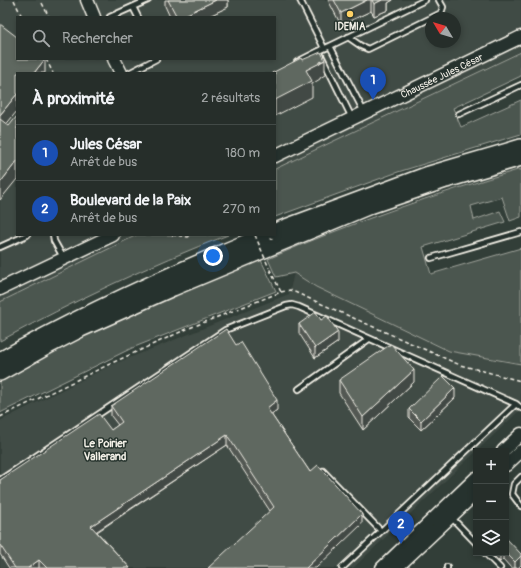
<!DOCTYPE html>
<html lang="fr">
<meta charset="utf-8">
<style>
:root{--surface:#262e2a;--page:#323a36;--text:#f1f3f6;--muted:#a4a8a8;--line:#424a47;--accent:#1a73e8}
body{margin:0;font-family:Pangolin,sans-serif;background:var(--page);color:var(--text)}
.controls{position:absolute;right:12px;bottom:12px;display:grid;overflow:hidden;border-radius:0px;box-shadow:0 2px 6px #0003}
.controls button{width:36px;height:36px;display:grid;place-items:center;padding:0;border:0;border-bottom:1px solid var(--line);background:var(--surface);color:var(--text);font:20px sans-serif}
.compass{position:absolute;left:425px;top:12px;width:36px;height:36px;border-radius:50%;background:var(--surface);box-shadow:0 2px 6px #0003;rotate:308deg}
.you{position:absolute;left:213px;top:256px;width:14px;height:14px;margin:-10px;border:3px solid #fff;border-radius:50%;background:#1a73e8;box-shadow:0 0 0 6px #1a73e833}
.badge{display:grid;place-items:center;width:26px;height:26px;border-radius:50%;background:var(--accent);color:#fff;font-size:13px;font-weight:700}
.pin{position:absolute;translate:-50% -33px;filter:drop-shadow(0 1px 2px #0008)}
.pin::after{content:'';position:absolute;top:21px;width:14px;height:12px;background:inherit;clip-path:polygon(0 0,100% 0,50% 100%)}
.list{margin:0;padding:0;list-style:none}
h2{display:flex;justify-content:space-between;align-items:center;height:52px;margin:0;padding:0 16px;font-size:17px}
h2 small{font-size:13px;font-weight:400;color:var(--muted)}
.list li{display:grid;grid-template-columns:26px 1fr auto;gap:12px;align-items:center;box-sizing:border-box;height:56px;padding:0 16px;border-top:1px solid var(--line)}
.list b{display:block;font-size:15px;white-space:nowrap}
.list p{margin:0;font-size:13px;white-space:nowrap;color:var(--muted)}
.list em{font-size:13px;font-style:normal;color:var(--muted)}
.icon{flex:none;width:22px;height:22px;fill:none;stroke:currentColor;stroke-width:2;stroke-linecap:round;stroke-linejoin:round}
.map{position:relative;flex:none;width:521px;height:568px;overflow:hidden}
.search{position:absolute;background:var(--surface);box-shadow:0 2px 6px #0003;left:16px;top:16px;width:260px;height:44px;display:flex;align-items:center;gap:10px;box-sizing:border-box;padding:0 14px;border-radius:0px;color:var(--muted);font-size:15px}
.panel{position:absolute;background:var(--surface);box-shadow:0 2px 6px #0003;left:16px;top:72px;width:260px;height:164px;border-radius:0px}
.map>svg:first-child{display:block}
.built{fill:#404b44;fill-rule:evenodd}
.green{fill:#4c564f;stroke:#a0a49c}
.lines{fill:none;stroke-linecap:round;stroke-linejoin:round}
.service-casing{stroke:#f4f1e8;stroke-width:8}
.secondary-casing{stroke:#f4f1e8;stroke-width:15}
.trunk-casing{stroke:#f4f1e8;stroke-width:18}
.path{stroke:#f4f1e8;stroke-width:1.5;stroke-dasharray:4 3;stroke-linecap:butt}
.service{stroke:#26332d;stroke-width:4.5}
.secondary{stroke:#26332d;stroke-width:12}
.trunk{stroke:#26332d;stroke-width:15}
.path-bridge{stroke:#f4f1e8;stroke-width:1.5;stroke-dasharray:4 3;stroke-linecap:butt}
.wall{fill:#525953;stroke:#f4f1e8}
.shaded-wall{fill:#424944;stroke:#f4f1e8}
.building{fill:#5f6861;stroke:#f4f1e8}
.poi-dot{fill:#ffd166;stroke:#26332d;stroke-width:1.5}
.labels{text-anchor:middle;stroke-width:3;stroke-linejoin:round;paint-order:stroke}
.poi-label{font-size:10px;font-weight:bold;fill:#f4f1e8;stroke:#26332d}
.street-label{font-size:10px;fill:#f4f1e8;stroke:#26332d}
.neighbourhood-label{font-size:11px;font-weight:bold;fill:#f4f1e8;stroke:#26332d}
</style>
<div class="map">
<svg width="521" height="568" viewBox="0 0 521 568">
<rect width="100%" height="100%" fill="#323e38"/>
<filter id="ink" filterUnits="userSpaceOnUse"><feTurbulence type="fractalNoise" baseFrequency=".025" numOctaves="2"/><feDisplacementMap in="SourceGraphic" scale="8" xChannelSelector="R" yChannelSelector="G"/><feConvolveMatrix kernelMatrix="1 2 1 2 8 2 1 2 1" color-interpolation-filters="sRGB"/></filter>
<g filter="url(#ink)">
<path class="built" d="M0,0h521v51l-246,118v-96h-258v162h120l-137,67zM17,17h258v42h-258zM431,18h24v24h-24z
M294,273l22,14 133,64 72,13v45l-168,159h-353v-147l114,-57 175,-70z"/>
<path class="green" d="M521,52v24l-68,32 8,19 60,-27v34l-123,38 -123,45v-48z
M521,169v48l-11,4 -8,-24 -31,9 3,14 26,-9 5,11 -82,25 8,27 90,-26v116l-72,-13 -133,-64 -22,-14 -18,4 -8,-18c82,-36 167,-65 253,-90z
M137,235h91c-79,30 -154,66 -228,106v-39z
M259,256l17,35 -144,57 -132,65v-33l71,-38 65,-31z"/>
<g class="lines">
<g class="service-casing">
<path id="service" d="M300,0l24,48
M133,7l5,10
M110,17l38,-17
M431,18l10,-5 2,-6 -4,-7
M348,37l13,9 7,3 63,-31
M330,46l95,-46
M297,62l22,-11
M129,73l27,-14
M459,114l62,-29
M352,118l-33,-67 11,-5 34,66
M53,235l1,6 9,16
M0,247l27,-12
M431,258l90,-26
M299,389l70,-50
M516,404l5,4
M323,471l58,60
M521,477l-7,7 -2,10 9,12
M0,480l225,-150 61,-24 6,-1 7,2 217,97 -174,164
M451,517l25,26
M485,553l15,15
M447,567v1"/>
</g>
<g class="secondary-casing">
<g id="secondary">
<path d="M87,0l7,17"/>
<path d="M114,59l7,14"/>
<path id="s1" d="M275,156l246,-119"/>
<path d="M0,289l113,-54"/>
<path d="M503,451l18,-17"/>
<path d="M506,465l15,-14"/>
<path d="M382,568l94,-90"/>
<path d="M396,568l80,-75"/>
</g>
</g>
<g class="trunk-casing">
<path id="trunk" d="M275,231l151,-56 95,-28
M0,360c85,-48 174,-88 264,-125
M0,373l52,-29 29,-15 92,-41 197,-82 76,-26 75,-22"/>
</g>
<path class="path" d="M14,0l8,17
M42,3l7,14
M46,59l7,14
M172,235l16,2 4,-2
M281,292l9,-2 170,75 61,16
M0,417l114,-55 73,-33 94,-37 -12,-24"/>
<use href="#service" class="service"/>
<use href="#secondary" class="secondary"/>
<use href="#trunk" class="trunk"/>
<path class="path-bridge" d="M255,235l14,33"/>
</g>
<path class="wall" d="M165,0h63v7l-21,10h-37l-5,-11z
M328,0h65l-5,3v7l-14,6 -3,-5 -30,14z
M321,320l17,22 -23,16 -16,-25v-9z
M339,380l75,2 -51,48 -24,-37z
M455,398l-34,32 -12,-12v-9z
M111,406l166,4 -6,4 39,58 52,52 -92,-13 -43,-66 -130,87 33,36h-121l-9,-14v-74l111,-50 7,-5 -7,-9z
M491,553h15l15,12 -3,3h-7l-8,-9 -3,3z"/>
<path class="shaded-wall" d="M216,0h12v7l-21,10h-26z
M367,0h4v11l-30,14v-12z
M382,0h11l-5,3v7l-14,6v-12z
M45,59v14h-11z
M325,60v15l-5,3v1l-8,5v13l-37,19v-16l31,-30z
M17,94v17l-17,21v-17z
M17,161v18l-17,21v-17z
M338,332v10l-23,16v-10z
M414,370v12l-51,48v-13z
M455,388v10l-34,32v-9z
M277,400v10l-10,7v-9z
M227,435v10l-136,90v-9z
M362,514v10l-46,44h-10z
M500,553h3v6l-3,3z
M521,556v9l-3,3h-3v-6z
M39,560v8h-11z"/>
<path class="building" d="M168,0h48l-35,17h-4z
M334,0h33l-26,13z
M372,0h10l-8,4z
M0,24l17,13v22h28l-11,14h-17v21l-17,21z
M321,52l4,8 -5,2v1l-14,7 6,11 -37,19v-27h-3l29,-15 1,2z
M17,116v12h-1l1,1v32l-17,22v-64l9,7z
M316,312l5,8 6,-4 11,16 -23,16 -16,-24z
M226,329l10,16 5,-3 36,58 -10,8 43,64 8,-7 44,49 -56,54h-98l66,-61 -47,-72 -136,91 39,42h-83l-8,-8 -11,8h-13l-15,-23v-65l99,-66 12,16 11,-8 -11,-16z
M391,344l23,26 -51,47 -24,-37z
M443,376l12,12 -34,33 -12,-12z
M506,538l15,16v2l-6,6 -9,-9z"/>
</g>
<circle class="poi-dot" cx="350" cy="14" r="4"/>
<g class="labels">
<g class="poi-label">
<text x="350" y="30">IDEMIA</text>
</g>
<g class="street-label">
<text dy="4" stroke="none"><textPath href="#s1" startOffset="185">Chaussée Jules César</textPath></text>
</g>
<g class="neighbourhood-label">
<text x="105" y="447">Le Poirier<tspan x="105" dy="13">Vallerand</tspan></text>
</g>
</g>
</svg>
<div class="controls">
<button>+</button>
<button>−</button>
<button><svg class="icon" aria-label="layers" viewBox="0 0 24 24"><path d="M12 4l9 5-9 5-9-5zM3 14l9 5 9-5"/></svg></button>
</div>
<svg class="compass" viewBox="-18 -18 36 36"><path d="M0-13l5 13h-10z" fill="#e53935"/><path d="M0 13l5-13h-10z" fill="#a4a8a8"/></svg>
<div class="you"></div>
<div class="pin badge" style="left:373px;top:100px;background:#1a4fb4">1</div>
<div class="pin badge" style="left:401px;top:544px;background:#1a4fb4">2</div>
<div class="search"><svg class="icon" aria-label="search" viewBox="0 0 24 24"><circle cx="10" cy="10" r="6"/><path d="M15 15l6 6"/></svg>Rechercher</div>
<section class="panel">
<h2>À proximité<small>2 résultats</small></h2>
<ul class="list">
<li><span class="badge" style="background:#1a4fb4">1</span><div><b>Jules César</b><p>Arrêt de bus</p></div><em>180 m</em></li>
<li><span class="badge" style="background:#1a4fb4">2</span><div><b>Boulevard de la Paix</b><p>Arrêt de bus</p></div><em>270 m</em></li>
</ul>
</section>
</div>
